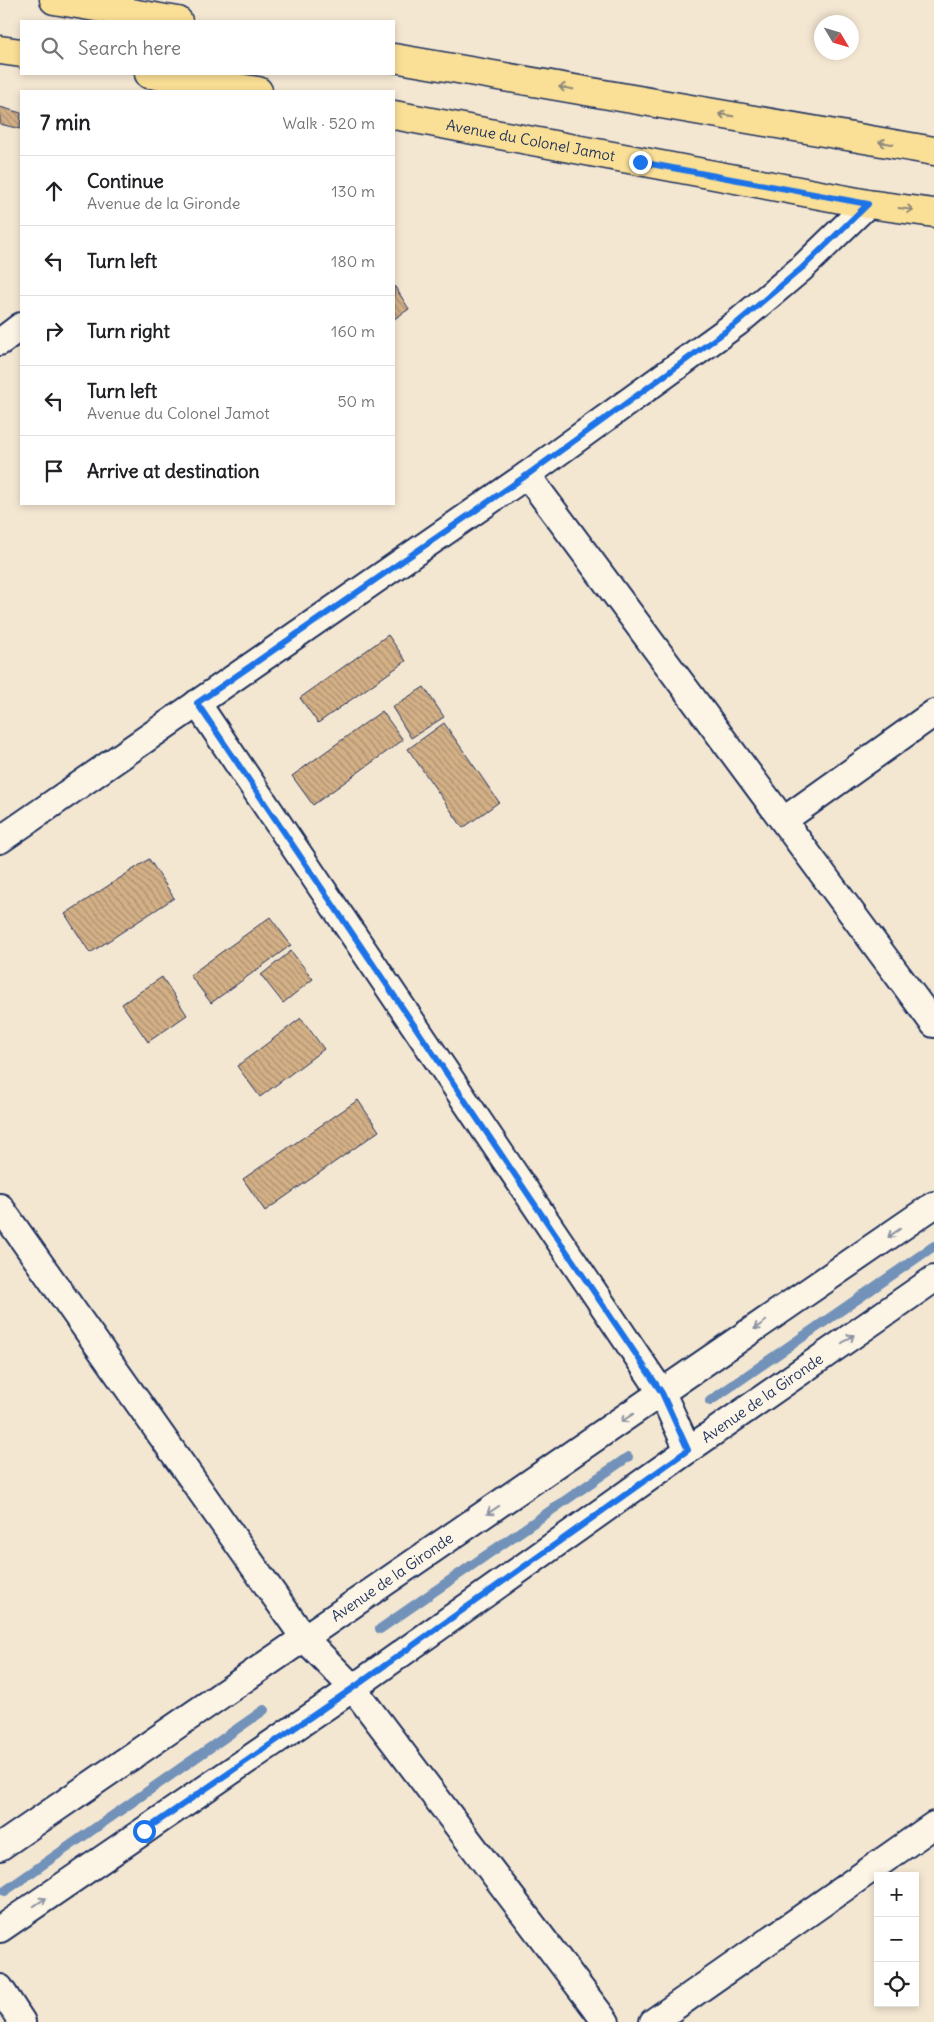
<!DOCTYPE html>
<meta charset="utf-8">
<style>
:root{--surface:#fff;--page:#f2f2f2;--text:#202124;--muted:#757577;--line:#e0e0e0}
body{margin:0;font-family:Delius,sans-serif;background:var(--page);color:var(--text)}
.controls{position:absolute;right:15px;bottom:15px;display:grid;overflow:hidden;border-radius:0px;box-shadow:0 2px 8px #0003}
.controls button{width:45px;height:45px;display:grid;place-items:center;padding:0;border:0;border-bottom:1px solid var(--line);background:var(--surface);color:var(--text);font:25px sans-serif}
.compass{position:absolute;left:814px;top:15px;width:45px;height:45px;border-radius:50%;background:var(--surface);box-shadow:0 2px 8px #0003;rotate:128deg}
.stop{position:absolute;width:15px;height:15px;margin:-11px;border:4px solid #1a73e8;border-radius:50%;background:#fff}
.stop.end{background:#1a73e8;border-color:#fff;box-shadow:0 1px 5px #0008}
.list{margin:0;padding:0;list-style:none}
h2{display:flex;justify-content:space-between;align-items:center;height:65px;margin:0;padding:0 20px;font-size:21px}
h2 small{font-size:16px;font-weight:400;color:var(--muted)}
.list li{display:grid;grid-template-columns:32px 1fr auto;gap:15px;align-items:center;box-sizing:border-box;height:70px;padding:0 20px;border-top:1px solid var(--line)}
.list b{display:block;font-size:19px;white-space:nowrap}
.list p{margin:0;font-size:16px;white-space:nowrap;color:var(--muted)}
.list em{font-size:16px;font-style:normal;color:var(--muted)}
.icon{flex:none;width:28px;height:28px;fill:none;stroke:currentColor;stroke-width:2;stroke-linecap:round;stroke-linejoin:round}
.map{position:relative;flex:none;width:934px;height:2022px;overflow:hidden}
.search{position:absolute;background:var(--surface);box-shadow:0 2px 8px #0003;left:20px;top:20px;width:375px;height:55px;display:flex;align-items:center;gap:12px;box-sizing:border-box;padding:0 18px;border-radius:0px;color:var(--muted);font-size:19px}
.panel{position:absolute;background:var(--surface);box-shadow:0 2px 8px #0003;left:20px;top:90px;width:375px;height:415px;border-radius:0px}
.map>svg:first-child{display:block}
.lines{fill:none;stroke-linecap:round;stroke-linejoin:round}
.stream{stroke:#7292b9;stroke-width:10}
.building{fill:url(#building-back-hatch);stroke:#1b2f5e}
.minor-casing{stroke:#1b2f5e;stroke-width:30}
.primary-casing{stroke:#1b2f5e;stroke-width:31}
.minor{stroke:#fcf5e5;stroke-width:26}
.primary{stroke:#fadf96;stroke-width:28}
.oneway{stroke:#8a877a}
.oneway2{stroke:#8c92a2}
.route{stroke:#1a73e8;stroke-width:6}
.labels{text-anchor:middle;stroke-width:4;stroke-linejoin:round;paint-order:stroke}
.street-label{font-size:15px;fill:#1b2f5e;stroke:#fcf5e5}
</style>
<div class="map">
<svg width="934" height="2022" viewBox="0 0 934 2022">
<defs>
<pattern id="building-back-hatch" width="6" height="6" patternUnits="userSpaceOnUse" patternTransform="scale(1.25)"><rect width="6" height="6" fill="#d4b086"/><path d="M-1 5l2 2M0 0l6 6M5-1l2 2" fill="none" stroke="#ab9071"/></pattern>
</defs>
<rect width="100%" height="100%" fill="#f4e7d2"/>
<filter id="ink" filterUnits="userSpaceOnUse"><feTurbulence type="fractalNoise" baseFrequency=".02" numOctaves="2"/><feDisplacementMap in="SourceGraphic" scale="10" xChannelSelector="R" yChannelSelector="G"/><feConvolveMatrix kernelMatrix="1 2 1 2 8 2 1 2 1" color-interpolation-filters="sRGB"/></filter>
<g filter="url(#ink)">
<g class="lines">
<path class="stream" d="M710,1401l224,-155
M380,1629l248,-172
M5,1891l259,-181"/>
</g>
<path class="building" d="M0,107l21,6 -1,16 -20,-5z
M394,285l15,24 -15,10z
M388,635l18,26 -88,62 -18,-25z
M424,687l20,30 -33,21 -19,-31z
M382,711l21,29 -90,65 -21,-29z
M444,723l55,79 -36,26 -55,-79z
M149,859l25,39 -84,55 -25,-39z
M270,917l21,28 -80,58 -21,-28z
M291,951l22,28 -30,24 -22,-28z
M162,977l25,38 -39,27 -26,-38z
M301,1018l23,31 -64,48 -23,-31z
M358,1100l21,31 -114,80 -22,-32z"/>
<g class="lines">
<g class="minor-casing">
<g id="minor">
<path d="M0,342l21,-16"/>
<path d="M527,475l407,549"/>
<path d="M197,703l465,690 26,57"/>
<path d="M784,820l150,-107"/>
<path d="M0,840l527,-365 210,-152 65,-55 66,-64"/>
<path d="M0,1207l305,432 48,49 253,334"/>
<path id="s1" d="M0,1847l934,-642"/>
<path id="s2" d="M0,1929l353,-241 335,-238 246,-171"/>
<path d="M0,1988l22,34"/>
<path d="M653,2022l281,-197"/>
</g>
</g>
<g class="primary-casing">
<g id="primary">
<path d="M54,0l124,21"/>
<path d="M0,50l21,3"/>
<path d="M394,58l540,93"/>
<path d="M149,74l109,17"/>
<path id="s3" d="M394,115l474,89 66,9"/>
</g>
</g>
<use href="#minor" class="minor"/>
<use href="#primary" class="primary"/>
</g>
<defs><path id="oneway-shaft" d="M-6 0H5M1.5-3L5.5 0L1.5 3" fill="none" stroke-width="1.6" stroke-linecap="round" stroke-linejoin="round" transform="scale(1.25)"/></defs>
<g class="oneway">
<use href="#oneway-shaft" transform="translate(566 88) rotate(-170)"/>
<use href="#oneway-shaft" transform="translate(726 115) rotate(-170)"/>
<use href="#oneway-shaft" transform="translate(886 143) rotate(-170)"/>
<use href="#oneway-shaft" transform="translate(906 209) rotate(8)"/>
</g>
<g class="oneway2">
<use href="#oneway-shaft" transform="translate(894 1233) rotate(145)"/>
<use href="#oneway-shaft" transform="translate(760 1325) rotate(145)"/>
<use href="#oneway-shaft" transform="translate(848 1339) rotate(-35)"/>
<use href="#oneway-shaft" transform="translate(627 1418) rotate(146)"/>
<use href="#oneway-shaft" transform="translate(493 1510) rotate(146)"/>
<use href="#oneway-shaft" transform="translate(40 1902) rotate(-34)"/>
</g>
</g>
<g class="lines" filter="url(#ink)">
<path class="route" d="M144,1831l209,-143 335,-238 -26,-57 -465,-690 330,-228 210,-152 65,-55 66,-64 -228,-42"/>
</g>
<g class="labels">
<g class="street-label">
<text dy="5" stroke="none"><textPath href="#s3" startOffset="139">Avenue du Colonel Jamot</textPath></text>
<text dy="5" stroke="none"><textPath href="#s2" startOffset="929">Avenue de la Gironde</textPath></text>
<text dy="5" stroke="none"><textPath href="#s1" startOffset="476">Avenue de la Gironde</textPath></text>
</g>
</g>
</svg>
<div class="controls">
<button>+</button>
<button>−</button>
<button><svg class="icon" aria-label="locate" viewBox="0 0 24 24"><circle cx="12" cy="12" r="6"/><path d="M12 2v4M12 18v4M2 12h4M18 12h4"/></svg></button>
</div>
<svg class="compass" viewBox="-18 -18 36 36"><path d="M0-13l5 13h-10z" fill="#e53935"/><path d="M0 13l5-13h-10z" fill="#757577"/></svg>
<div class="stop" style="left:144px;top:1831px"></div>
<div class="stop end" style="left:640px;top:162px"></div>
<div class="search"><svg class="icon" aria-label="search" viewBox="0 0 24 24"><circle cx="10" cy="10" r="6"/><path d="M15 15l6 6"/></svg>Search here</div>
<section class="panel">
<h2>7 min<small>Walk · 520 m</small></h2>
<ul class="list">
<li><svg class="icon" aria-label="ahead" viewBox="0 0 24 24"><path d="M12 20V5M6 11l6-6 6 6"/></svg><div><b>Continue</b><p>Avenue de la Gironde</p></div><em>130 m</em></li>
<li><svg class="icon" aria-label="left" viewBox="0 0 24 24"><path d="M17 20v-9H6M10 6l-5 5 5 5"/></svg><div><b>Turn left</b></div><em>180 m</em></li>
<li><svg class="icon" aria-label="right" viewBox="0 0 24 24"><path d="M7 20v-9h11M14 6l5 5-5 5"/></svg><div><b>Turn right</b></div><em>160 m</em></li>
<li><svg class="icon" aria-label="left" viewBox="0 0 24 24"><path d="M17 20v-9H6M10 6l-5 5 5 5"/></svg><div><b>Turn left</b><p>Avenue du Colonel Jamot</p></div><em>50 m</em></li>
<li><svg class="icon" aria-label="arrive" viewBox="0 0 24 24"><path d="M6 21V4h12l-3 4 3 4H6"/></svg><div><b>Arrive at destination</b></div></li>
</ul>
</section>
</div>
